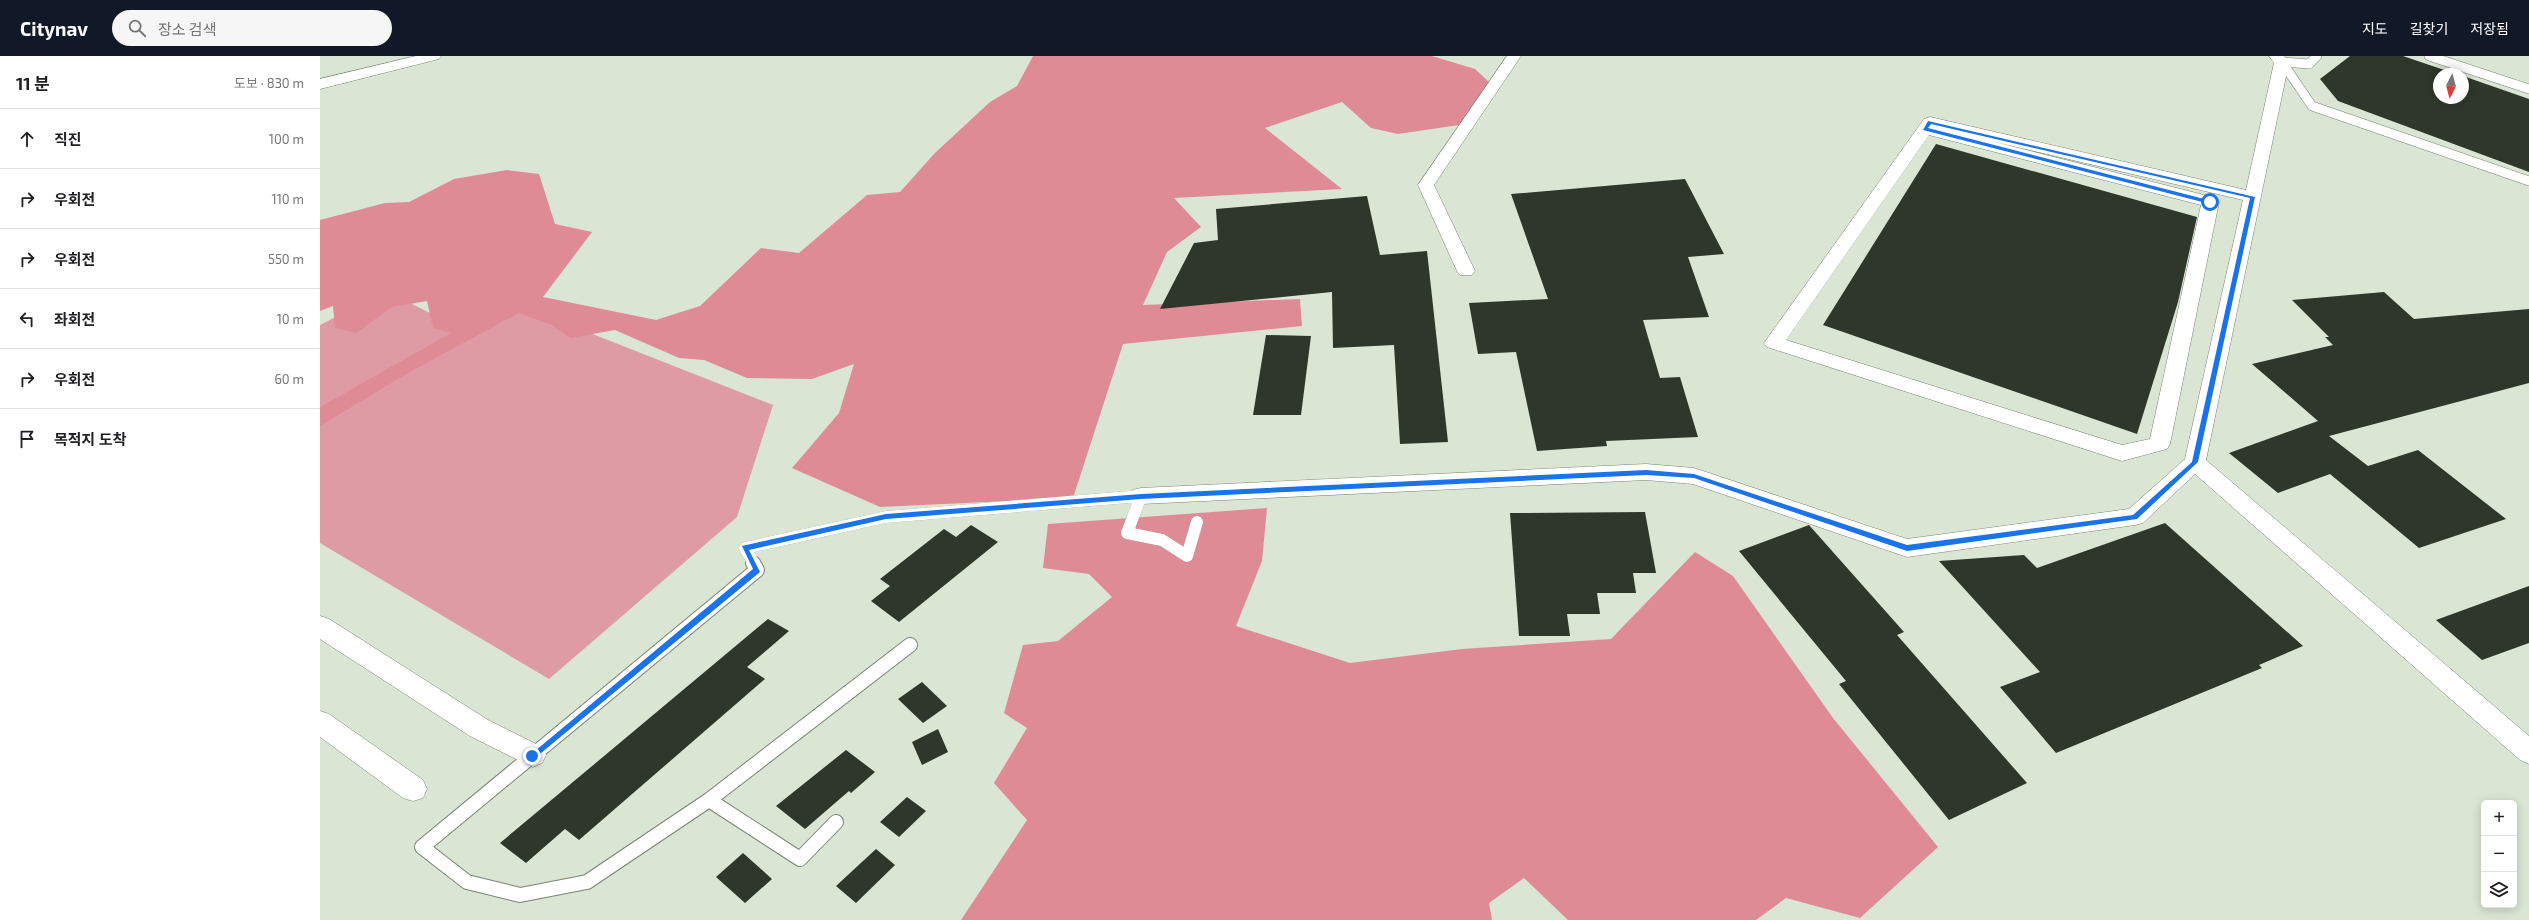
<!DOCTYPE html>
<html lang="ko">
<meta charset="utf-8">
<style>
:root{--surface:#fff;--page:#f6f6f6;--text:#202124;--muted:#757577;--line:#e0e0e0;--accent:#111827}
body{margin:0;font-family:"Exo 2","Noto Sans KR",sans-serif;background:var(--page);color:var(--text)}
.controls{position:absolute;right:12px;bottom:12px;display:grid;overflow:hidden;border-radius:6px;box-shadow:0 2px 10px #0003}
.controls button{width:36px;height:36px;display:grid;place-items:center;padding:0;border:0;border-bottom:1px solid var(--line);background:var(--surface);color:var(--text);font:20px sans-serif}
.compass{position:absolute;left:2113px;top:12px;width:36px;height:36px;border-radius:50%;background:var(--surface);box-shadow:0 2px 10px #0003;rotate:186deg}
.stop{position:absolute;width:12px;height:12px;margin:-9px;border:3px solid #1a73e8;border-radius:50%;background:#fff}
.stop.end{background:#1a73e8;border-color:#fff;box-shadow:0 1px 4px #0008}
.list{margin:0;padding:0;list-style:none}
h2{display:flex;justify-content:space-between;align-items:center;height:52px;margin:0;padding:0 16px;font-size:17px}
h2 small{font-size:13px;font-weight:400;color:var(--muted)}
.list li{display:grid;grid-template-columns:26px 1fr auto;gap:12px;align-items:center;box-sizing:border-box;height:60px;padding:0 16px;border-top:1px solid var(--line)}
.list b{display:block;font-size:15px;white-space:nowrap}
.list em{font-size:13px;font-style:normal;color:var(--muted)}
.icon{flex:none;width:22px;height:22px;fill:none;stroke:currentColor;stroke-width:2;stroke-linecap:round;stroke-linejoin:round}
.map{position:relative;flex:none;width:2209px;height:864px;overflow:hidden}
header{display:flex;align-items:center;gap:24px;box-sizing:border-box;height:56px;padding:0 20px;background:var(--accent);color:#fff}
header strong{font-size:19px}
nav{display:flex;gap:22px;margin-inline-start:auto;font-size:14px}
.search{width:280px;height:36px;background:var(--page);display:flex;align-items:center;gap:10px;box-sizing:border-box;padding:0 14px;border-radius:22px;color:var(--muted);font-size:15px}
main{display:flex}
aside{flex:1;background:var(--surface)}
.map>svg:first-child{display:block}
.green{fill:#de9ba3}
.forest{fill:#df8b96}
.building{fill:#2e372a}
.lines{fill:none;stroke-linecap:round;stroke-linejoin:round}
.service-far2-casing{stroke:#7a8474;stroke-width:10}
.service-far1-casing{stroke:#7a8474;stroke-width:12}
.service-casing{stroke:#7a8474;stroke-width:16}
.minor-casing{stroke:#7a8474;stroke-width:1}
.service-far2{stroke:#fff;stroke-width:9}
.service-far1{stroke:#fff;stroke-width:12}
.service{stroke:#fff;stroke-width:14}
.minor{fill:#fff;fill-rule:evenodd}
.route{fill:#1a73e8}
</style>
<header>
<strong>Citynav</strong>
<div class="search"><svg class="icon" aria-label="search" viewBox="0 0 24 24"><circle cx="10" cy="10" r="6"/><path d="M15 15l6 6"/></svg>장소 검색</div>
<nav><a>지도</a><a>길찾기</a><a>저장됨</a></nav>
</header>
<main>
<aside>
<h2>11 분<small>도보 · 830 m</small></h2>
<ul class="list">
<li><svg class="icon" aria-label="ahead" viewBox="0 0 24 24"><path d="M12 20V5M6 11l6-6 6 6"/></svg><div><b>직진</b></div><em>100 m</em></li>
<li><svg class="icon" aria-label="right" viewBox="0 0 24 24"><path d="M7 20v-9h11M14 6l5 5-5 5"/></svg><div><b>우회전</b></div><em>110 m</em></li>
<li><svg class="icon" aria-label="right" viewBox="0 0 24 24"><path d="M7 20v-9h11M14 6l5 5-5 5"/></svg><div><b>우회전</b></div><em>550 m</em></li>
<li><svg class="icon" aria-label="left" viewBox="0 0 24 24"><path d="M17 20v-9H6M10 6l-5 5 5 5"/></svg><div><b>좌회전</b></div><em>10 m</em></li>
<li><svg class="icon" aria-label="right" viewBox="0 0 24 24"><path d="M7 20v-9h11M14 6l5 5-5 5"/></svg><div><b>우회전</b></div><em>60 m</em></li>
<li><svg class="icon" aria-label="arrive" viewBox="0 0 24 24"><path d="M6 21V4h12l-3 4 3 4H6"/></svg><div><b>목적지 도착</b></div></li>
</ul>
</aside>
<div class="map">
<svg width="2209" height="864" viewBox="0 0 2209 864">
<rect width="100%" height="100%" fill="#dae5d4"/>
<path class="green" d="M66,235l76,38 -142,83v-87z
M204,251l249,98 -36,112 -188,162 -229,-136v-126z"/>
<path class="forest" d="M713,0h399l43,13 15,14 -31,42 -61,9 -27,-6 -29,-26 -77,26 77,61 -168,9 27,29 -34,25 -24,53 157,-6 2,27 -179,18 -50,154 -193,9 -88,-39 47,-55 15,-49 -42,15 -65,-1 -43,-18 -25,-2 -64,-28 -45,8 -18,-13 -33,-12 -111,60 -88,53v-19l131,-74 -18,-5 -6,-27 -35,6 -36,26 -21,-5 -2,-22 -13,5v-91l65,-17 24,-1 45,-23 53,-9 32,4 16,50 37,8 -49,65 113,23 44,-14 61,-58 38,5 68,-58 33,-3 35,-39 55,-51 27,-16z
M947,452l-5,53 -26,65 114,37 112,-14 149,-10 84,-87 38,24 100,142 105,129 -78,71 -74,-20 -30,22h-188l-44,-42 -35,25 3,17h-531l66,-100 -33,-37 33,-55 -23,-15 19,-68 35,-4 54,-44 -23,-23 -46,-6 5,-44z"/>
<path class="building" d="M2030,0h53l53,18h-17v24h24v-22l66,23v73l-191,-71 -18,-22z
M1616,88l261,73 -19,85 -41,132 -314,-109z
M1365,123l39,75 -36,3 21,60 -66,3 17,58 20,-1 18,60 -92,4 1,5 -70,5 -21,-99 -38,2 -9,-51 79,-4 -37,-105z
M1047,140l13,59 47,-4 21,191 -48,2 -6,-99 -61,3 -1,-56 -172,17 34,-66 24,-3 -2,-31z
M2064,236l30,27 115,-10v74l-200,53 39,30 50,-16 88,69 -87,29 -89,-74 -52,19 -49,-40 89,-32 -66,-57 81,-19 -8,-8h4l-37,-37z
M946,279l45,1 -10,79h-48z
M1325,456l11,61h-23l3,20h-39l3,21h-33l3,22h-51l-9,-123z
M1845,467l138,123 -44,19 3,3 -206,85 -56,-66 40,-15 -101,-111 85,-6 13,13z
M651,469l27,17 -99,80 -28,-21 19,-15 -10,-7 64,-50 12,8z
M1489,469l95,107 -7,3 130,148 -78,37 -110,-136 7,-3 -107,-130z
M2209,530v57l-47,17 -46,-40z
M448,563l21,12 -42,36 18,12 -186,161 -14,-11 -39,34 -26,-20z
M602,626l25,24 -24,17 -25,-24z
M618,673l10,23 -26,13 -10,-23z
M526,694l29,22 -24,21 -2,-2 -44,38 -29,-23z
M587,741l19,14 -27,26 -19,-15z
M556,793l19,16 -39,38 -20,-17z
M423,797l29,26 -27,24 -29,-26z"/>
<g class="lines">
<g class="service-far2-casing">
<path id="service-far2" d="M1997,0l-8,8 -27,-2 30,44 217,75
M2109,0l100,33"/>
</g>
<g class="service-far1-casing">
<path id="service-far1" d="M434,508l-9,-16 141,-31 255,-21 -14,37 35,7 25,16 10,-34"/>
</g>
<g class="service-casing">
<path id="service" d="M389,744l-122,82 -67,13 -53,-13 -45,-35 335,-277 -4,-7
M516,766l-36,37 -91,-59 201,-155"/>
</g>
<g class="minor-casing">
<path id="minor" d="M96,0h25l-2,3 -119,30v-10z
M1187,0h14l-87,129 41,86 -3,4h-12l-3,-4 -39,-86z
M1949,0h15l5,6 -83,398 323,276v28l-9,-4 -325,-286 -52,49 -8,2 -228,32 -214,-73 -47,-4 -505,24 -8,-2 -3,-6 3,-6 8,-2 505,-24 48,4 213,71 222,-30 56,-50 58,-259 -252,-59 225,57 3,4 -49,242 -3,5 -45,12 -355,-114 -3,-4 160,-224 6,-2 316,73 28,-127zM1609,79l272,70 -51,234 -28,6 -336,-105z
M0,560l9,3 159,101 54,27 4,8 -4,8 -9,4 -9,-4 -54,-27 -150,-97z
M0,655l9,3 94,66 4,9 -4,9 -10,3 -10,-3 -83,-61z"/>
</g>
<use href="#service-far2" class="service-far2"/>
<use href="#service-far1" class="service-far1"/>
<use href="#service" class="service"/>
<use href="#minor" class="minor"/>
</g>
<path class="route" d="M1608,65l327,76 -57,265 -61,57 -230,32 -213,-73 -48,-3 -505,24 -255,20 -137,31 11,22 -225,186 -3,1 -3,-3 224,-187 -11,-23 144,-32 255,-20 505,-24 48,4 213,71 226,-30 59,-53 58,-264 -319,-74 -3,4 284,73 -2,3 -287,-74z"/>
</svg>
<div class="controls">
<button>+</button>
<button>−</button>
<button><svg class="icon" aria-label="layers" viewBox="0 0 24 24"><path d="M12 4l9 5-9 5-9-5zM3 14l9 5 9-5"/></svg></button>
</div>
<svg class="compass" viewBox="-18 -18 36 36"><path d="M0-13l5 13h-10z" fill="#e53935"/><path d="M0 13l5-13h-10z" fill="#757577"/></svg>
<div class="stop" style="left:1890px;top:146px"></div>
<div class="stop end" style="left:212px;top:700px"></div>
</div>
</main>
